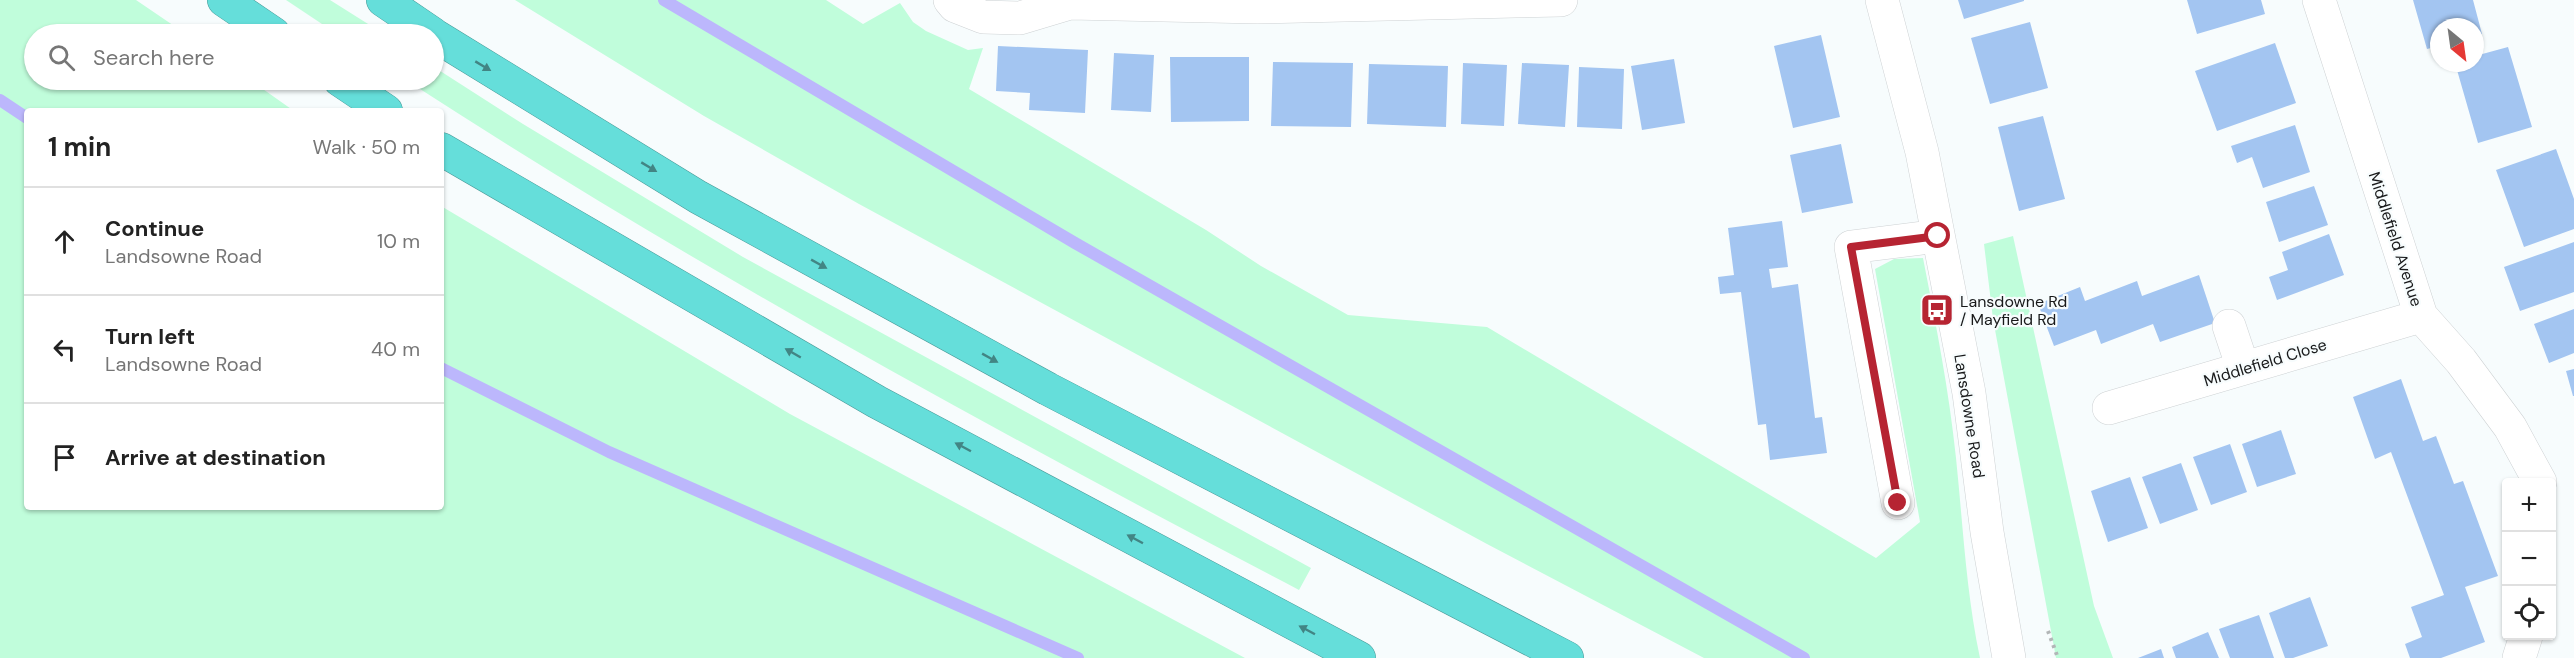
<!DOCTYPE html>
<meta charset="utf-8">
<style>
:root{--surface:#fff;--page:#f2f2f2;--text:#222;--muted:#767676;--line:#e0e0e0}
body{margin:0;font-family:"DM Sans",sans-serif;background:var(--page);color:var(--text)}
.controls{position:absolute;right:18px;bottom:18px;display:grid;overflow:hidden;border-radius:6px;box-shadow:0 2px 4px #0004}
.controls button{width:54px;height:54px;display:grid;place-items:center;padding:0;border:0;border-bottom:2px solid var(--line);background:var(--surface);color:var(--text);font:30px sans-serif}
.compass{position:absolute;left:2430px;top:18px;width:54px;height:54px;border-radius:50%;background:var(--surface);box-shadow:0 2px 4px #0004;rotate:151deg}
.stop{position:absolute;width:18px;height:18px;margin:-14px;border:4px solid #b62432;border-radius:50%;background:#fff}
.stop.end{background:#b62432;border-color:#fff;box-shadow:0 2px 6px #0008}
.list{margin:0;padding:0;list-style:none}
h2{display:flex;justify-content:space-between;align-items:center;height:78px;margin:0;padding:0 24px;font-size:26px}
h2 small{font-size:20px;font-weight:400;color:var(--muted)}
.list li{display:grid;grid-template-columns:39px 1fr auto;gap:18px;align-items:center;box-sizing:border-box;height:108px;padding:0 24px;border-top:2px solid var(--line)}
.list b{display:block;font-size:22px;white-space:nowrap}
.list p{margin:0;font-size:20px;white-space:nowrap;color:var(--muted)}
.list em{font-size:20px;font-style:normal;color:var(--muted)}
.icon{flex:none;width:33px;height:33px;fill:none;stroke:currentColor;stroke-width:2;stroke-linecap:round;stroke-linejoin:round}
.map{position:relative;flex:none;width:2574px;height:658px;overflow:hidden}
.search{position:absolute;background:var(--surface);box-shadow:0 2px 4px #0004;left:24px;top:24px;width:420px;height:66px;display:flex;align-items:center;gap:15px;box-sizing:border-box;padding:0 21px;border-radius:33px;color:var(--muted);font-size:22px}
.panel{position:absolute;background:var(--surface);box-shadow:0 2px 4px #0004;left:24px;top:108px;width:420px;height:402px;border-radius:6px}
.map>svg:first-child{display:block}
.green{fill:#c0fddb}
.lines{fill:none;stroke-linecap:round;stroke-linejoin:round}
.stream{stroke:#bcb7fc;stroke-width:12}
.building{fill:#a3c5f1}
.minor-casing{stroke:#ced2d4;stroke-width:34}
.highway-casing{stroke:#4a9997;stroke-width:34}
.path{stroke:#b2b6b7;stroke-width:4;stroke-dasharray:3 4.5;stroke-linecap:butt}
.minor{stroke:#fff;stroke-width:33}
.highway{stroke:#65deda;stroke-width:33}
.oneway{fill:#428584}
.route{stroke:#b62432;stroke-width:8}
.labels{text-anchor:middle;stroke-width:4.5;stroke-linejoin:round;paint-order:stroke}
.street-label{font-size:16px;fill:#18191a;stroke:#f7fcfd}
.poi-label{font-size:16px;fill:#18191a;stroke:#f7fcfd;text-anchor:start}
</style>
<div class="map">
<svg width="2574" height="658" viewBox="0 0 2574 658">
<rect width="100%" height="100%" fill="#f7fcfd"/>
<path class="green" d="M0,0h136l50,34h-152v46h216l44,31h-267v396h414v-301l349,208 455,244h-1245z
M286,0h44l54,34h-47z
M515,0h311l37,24 37,-21 13,19 13,9 42,19 15,-2 -14,41 237,141 55,36 87,49 139,12 389,231 44,-36 -45,-253 19,-10 29,-1c13,67 26,132 33,200 7,67 10,134 24,200h-276l-217,-114 -628,-340 -155,-88z
M434,67l89,57 220,133 568,311 -12,22c-304,-159 -605,-323 -893,-510h28z
M2013,236l81,370 19,52h-57l-63,-339 -9,-75z"/>
<g class="lines">
<path class="stream" d="M664,0l411,243 729,415
M0,100l27,18
M441,368l168,84 469,206"/>
</g>
<path class="building" d="M1958,0h66v1l-60,18z
M2187,0h74l4,14 -68,20z
M2413,0h60l9,34 -7,2v-9h-36v19l-12,3z
M2030,22l18,66 -58,16 -19,-66z
M1821,35l19,82 -47,11 -19,-82z
M2275,43l21,60 -79,28 -22,-60z
M998,46l90,4 -3,63 -56,-3 1,-17 -34,-2z
M2508,47l24,80 -54,16 -23,-80h20v-7z
M1114,53l40,2 -3,57 -40,-2z
M1170,57h79v64l-78,1z
M1674,59l11,64 -43,7 -11,-64z
M1273,62l80,1 -2,64 -80,-1z
M1463,63l44,2 -3,61 -43,-2z
M1522,63l47,2 -4,62 -47,-3z
M1369,64l79,2 -2,61 -79,-3z
M1579,67l45,2 -2,60 -45,-2z
M2043,116l22,83 -46,12 -21,-84z
M2295,125l15,47 -47,16 -11,-31 -15,6 -6,-17z
M1841,144l12,59 -51,10 -12,-58z
M2556,149l18,50v30l-50,18 -28,-77z
M2314,186l14,39 -49,17 -13,-40z
M1782,221l6,46 -19,2 3,19 26,-4 17,134 7,-1 5,36 -57,7 -4,-36 -8,1 -17,-133 -21,2 -2,-17 16,-2 -6,-47z
M2329,234l15,41 -67,25 -8,-23 19,-7 -6,-18z
M2574,242v50l-54,19 -16,-44z
M2199,275l16,48 -55,19 -7,-18 -52,20 -5,-14 -42,16 -16,-42 42,-17 5,14 52,-20 5,15z
M2574,309v44l-25,10 -15,-39z
M2574,369v27h-1l-7,-25z
M2401,379l22,62 13,-5 18,48 9,-3 35,95 -33,11 20,55 -44,16h-31l-5,-14 17,-7 -11,-30 33,-12 -53,-143 -16,7 -22,-62z
M2281,430l15,44 -39,13 -15,-43z
M2230,444l17,48 -36,13 -18,-48z
M2181,463l17,47 -38,14 -18,-47z
M2130,477l18,51 -40,14 -17,-51z
M2310,597l18,49 -35,12h-8l-16,-45z
M2259,615l15,43h-44l-11,-29z
M2208,632l11,26h-43l-4,-11z
M2161,649l3,9h-26z"/>
<g class="lines">
<g class="minor-casing">
<path id="minor" d="M950,0l5,6 28,11 37,1 50,-15 187,4 304,-7
M1882,0l40,152 47,241 18,139 22,126
M2319,0l102,316 40,45 49,66 30,55
M2229,326l14,42
M2109,408l312,-92
M1898,503l-47,-256 87,-11
M2519,658l7,-22"/>
</g>
<g class="highway-casing">
<path id="highway" d="M224,0l50,34
M383,0l50,34
M434,35l264,162 350,192 519,269
M340,80l46,31
M441,149l436,253 482,256"/>
</g>
<path class="path" d="M2048,631l10,27"/>
<use href="#minor" class="minor"/>
<use href="#highway" class="highway"/>
</g>
<defs><path id="oneway-solid" d="M-6-.8H1V-3.2L6.5 0L1 3.2V.8H-6Z" transform="scale(1.5)"/></defs>
<g class="oneway">
<use href="#oneway-solid" transform="translate(483 66) rotate(31)"/>
<use href="#oneway-solid" transform="translate(649 167) rotate(31)"/>
<use href="#oneway-solid" transform="translate(819 264) rotate(29)"/>
<use href="#oneway-solid" transform="translate(793 353) rotate(-150)"/>
<use href="#oneway-solid" transform="translate(990 358) rotate(29)"/>
<use href="#oneway-solid" transform="translate(963 447) rotate(-152)"/>
<use href="#oneway-solid" transform="translate(1135 539) rotate(-152)"/>
<use href="#oneway-solid" transform="translate(1307 630) rotate(-152)"/>
</g>
<g class="lines">
<path class="route" d="M1898,503l-47,-256 87,-11"/>
</g>
<defs>
<g id="bus-square" transform="scale(1.725)"><rect x="-9" y="-9" width="18" height="18" rx="4" fill="#b62432" stroke="#f7fcfd"/><path d="M-5-6H5V4H4V6H2V4H-2V6H-4V4H-5ZM-3.5-4V0h7V-4ZM-3.5 1.2v1.5H-2V1.2ZM2 1.2v1.5H3.5V1.2Z" fill="#fff"/></g>
</defs>
<g fill-rule="evenodd">
<use href="#bus-square" x="1937" y="310"/>
</g>
<g class="labels">
<g class="street-label">
<text transform="translate(2396 239) rotate(72)" y="6">Middlefield Avenue</text>
<text transform="translate(2265 362) rotate(-17)" y="6">Middlefield Close</text>
<text transform="translate(1970 416) rotate(81)" y="6">Lansdowne Road</text>
</g>
<g class="poi-label">
<text x="1960" y="307">Lansdowne Rd<tspan x="1960" dy="18">/ Mayfield Rd</tspan></text>
</g>
</g>
</svg>
<div class="controls">
<button>+</button>
<button>−</button>
<button><svg class="icon" aria-label="locate" viewBox="0 0 24 24"><circle cx="12" cy="12" r="6"/><path d="M12 2v4M12 18v4M2 12h4M18 12h4"/></svg></button>
</div>
<svg class="compass" viewBox="-18 -18 36 36"><path d="M0-13l5 13h-10z" fill="#e53935"/><path d="M0 13l5-13h-10z" fill="#767676"/></svg>
<div class="stop" style="left:1938px;top:236px"></div>
<div class="stop end" style="left:1898px;top:503px"></div>
<div class="search"><svg class="icon" aria-label="search" viewBox="0 0 24 24"><circle cx="10" cy="10" r="6"/><path d="M15 15l6 6"/></svg>Search here</div>
<section class="panel">
<h2>1 min<small>Walk · 50 m</small></h2>
<ul class="list">
<li><svg class="icon" aria-label="ahead" viewBox="0 0 24 24"><path d="M12 20V5M6 11l6-6 6 6"/></svg><div><b>Continue</b><p>Landsowne Road</p></div><em>10 m</em></li>
<li><svg class="icon" aria-label="left" viewBox="0 0 24 24"><path d="M17 20v-9H6M10 6l-5 5 5 5"/></svg><div><b>Turn left</b><p>Landsowne Road</p></div><em>40 m</em></li>
<li><svg class="icon" aria-label="arrive" viewBox="0 0 24 24"><path d="M6 21V4h12l-3 4 3 4H6"/></svg><div><b>Arrive at destination</b></div></li>
</ul>
</section>
</div>
